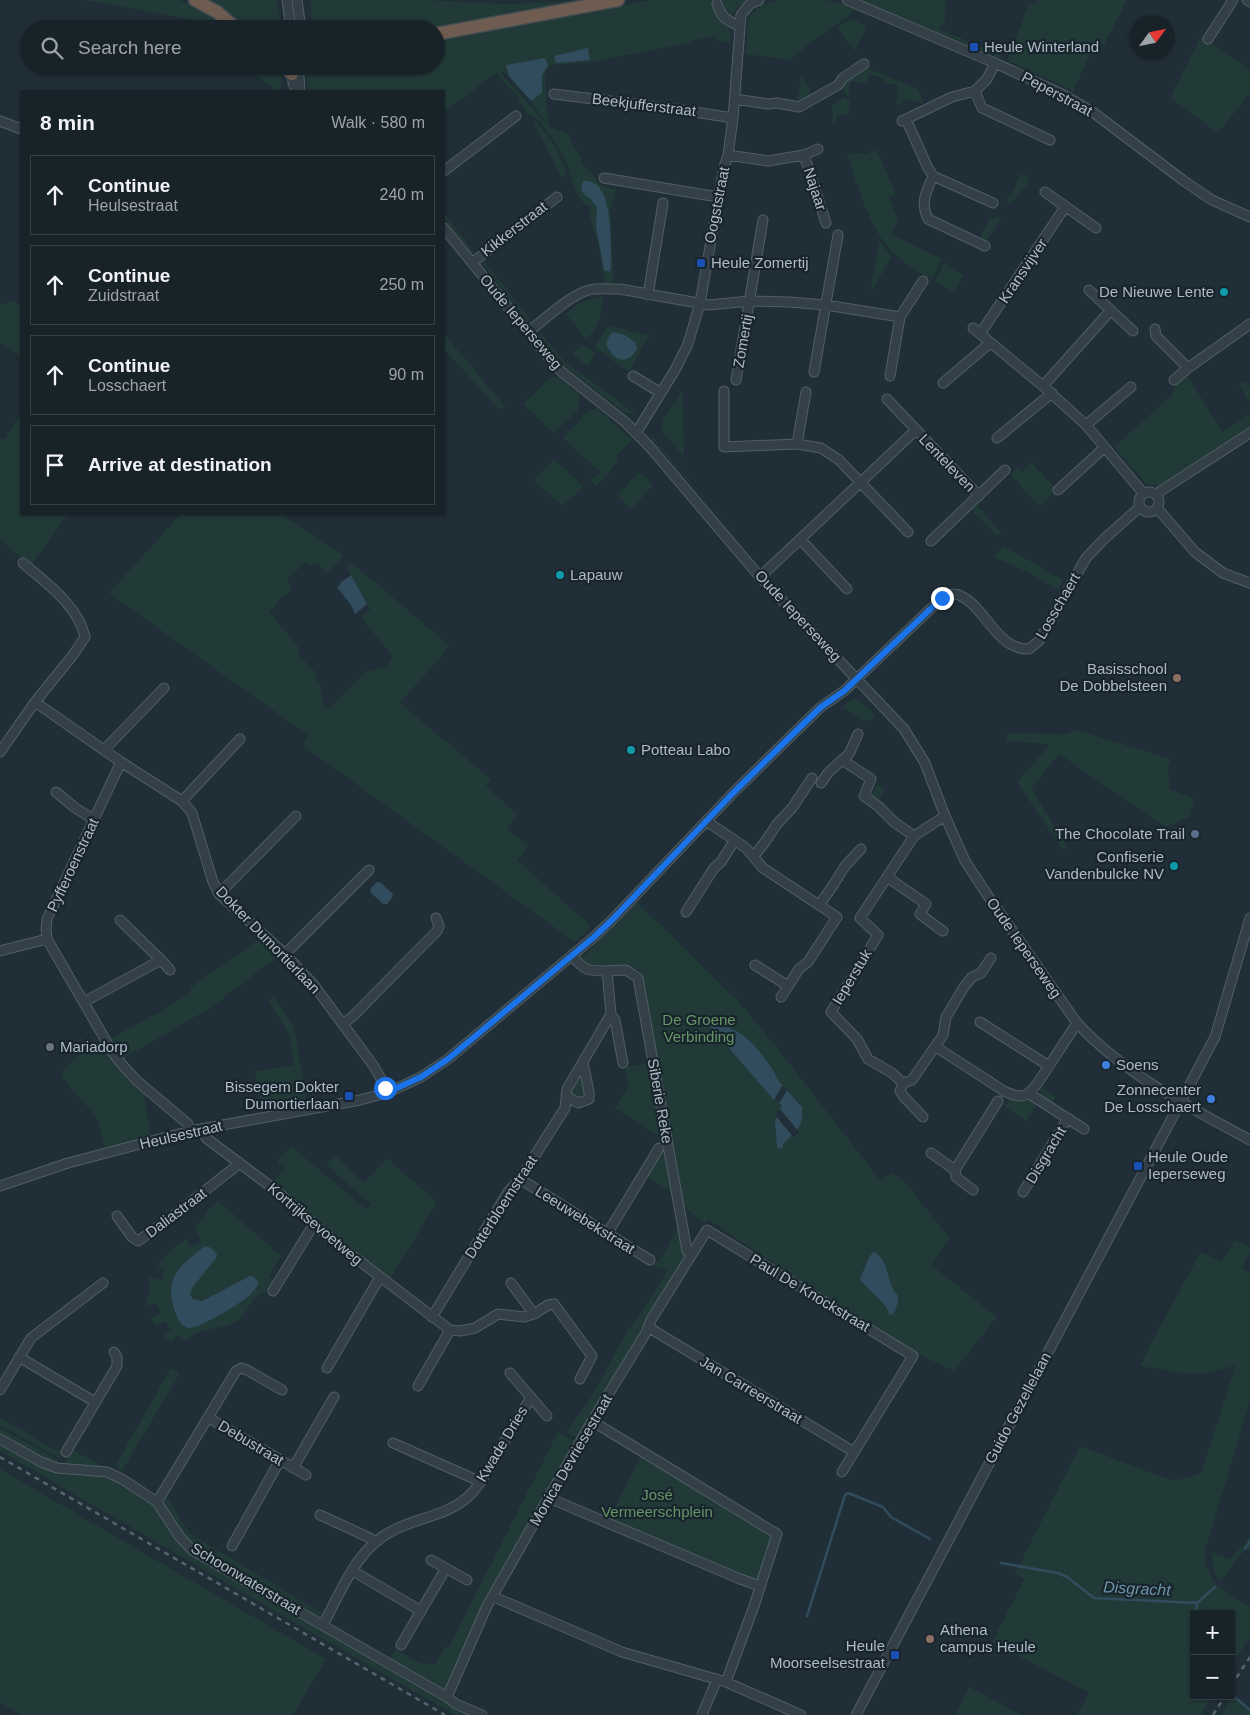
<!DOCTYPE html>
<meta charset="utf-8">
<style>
:root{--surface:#182229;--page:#212a31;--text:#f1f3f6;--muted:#9fa4a8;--line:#363f46}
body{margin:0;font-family:Helvetica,sans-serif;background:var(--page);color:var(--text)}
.controls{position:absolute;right:15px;bottom:15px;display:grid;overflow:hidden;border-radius:0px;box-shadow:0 1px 4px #0004}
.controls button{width:45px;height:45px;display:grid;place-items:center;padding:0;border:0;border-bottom:1px solid var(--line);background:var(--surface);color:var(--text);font:25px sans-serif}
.compass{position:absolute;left:1130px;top:15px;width:45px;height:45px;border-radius:50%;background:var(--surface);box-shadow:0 1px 4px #0004;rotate:57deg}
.stop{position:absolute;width:15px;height:15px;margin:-11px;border:4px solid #1a73e8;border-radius:50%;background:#fff}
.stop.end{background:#1a73e8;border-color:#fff;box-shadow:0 1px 5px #0008}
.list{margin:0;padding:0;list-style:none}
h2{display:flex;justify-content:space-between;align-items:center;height:65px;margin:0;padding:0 20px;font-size:21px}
h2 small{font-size:16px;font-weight:400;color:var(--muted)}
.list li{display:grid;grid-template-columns:32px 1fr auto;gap:15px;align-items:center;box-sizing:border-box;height:80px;margin:0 10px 10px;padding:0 10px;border:1px solid var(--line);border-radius:0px}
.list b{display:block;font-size:19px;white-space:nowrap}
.list p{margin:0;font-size:16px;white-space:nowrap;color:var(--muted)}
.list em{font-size:16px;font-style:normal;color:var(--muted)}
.icon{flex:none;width:28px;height:28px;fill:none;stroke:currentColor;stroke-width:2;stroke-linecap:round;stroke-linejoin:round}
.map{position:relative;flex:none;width:1250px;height:1715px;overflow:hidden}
.search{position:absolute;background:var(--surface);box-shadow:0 1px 4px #0004;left:20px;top:20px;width:425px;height:55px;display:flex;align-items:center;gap:12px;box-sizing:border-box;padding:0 18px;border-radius:28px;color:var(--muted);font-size:19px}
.panel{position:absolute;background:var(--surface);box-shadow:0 1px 4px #0004;left:20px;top:90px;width:425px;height:425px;border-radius:0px}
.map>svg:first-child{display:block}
.green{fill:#223a37;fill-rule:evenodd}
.water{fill:#314c5d}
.pier{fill:#202e37}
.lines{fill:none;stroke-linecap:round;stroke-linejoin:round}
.stream{stroke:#314c5d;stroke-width:2.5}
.minor-casing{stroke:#505e66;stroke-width:11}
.highway-casing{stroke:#3e4b52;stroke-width:15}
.minor{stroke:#334048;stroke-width:9}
.highway{stroke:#6e5c50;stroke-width:12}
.rail{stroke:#55656f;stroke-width:2.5;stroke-dasharray:5 5;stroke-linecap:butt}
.route{stroke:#1a73e8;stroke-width:6}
.transit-dot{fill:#1a4fb4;stroke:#19252c;stroke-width:2}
.culture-dot{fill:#0f9aa8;stroke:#19252c;stroke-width:2}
.education-dot{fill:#8d6e63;stroke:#19252c;stroke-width:2}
.service-dot{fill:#5c6f8a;stroke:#19252c;stroke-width:2}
.worship-dot{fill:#6b7280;stroke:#19252c;stroke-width:2}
.shop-dot{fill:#3f7fe0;stroke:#19252c;stroke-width:2}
.labels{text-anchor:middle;stroke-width:4.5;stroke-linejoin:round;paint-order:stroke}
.poi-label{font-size:15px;fill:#adbbc5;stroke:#19252c;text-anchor:start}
.street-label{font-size:15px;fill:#adbbc5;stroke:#19252c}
.park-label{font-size:15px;fill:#659566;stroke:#19252c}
.water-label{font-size:16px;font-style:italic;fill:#6d93aa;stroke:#19252c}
</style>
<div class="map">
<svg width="1250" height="1715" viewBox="0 0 1250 1715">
<rect width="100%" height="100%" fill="#202e37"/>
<path class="green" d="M84,0h95l21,8 29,21h-17l-22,-10z
M204,0h73l4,29h-36l-19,-16z
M310,0h112l87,4 88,-4 -87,18 -82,11h-115z
M650,0h62c2,5 3,12 6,17 8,11 15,9 12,26l-13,-2 -3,-4 -20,3 -5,3 -97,19 -41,3 -5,7 -1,8 3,41 2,6 17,6 14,26v3l21,24 14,3 -4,18 -2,1 4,76 -9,-1 -6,-36 -10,-32 2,-8 -7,-3 -8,-12 -9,-28 -13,-23 -14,-19 -9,-7 -6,1 3,-3 -10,-12 2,-2 -24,-26 -52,39v-21h-135l-3,-8 2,-17h128v-28l95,-14zM499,71l5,1 27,29 18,26z
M720,0h29l-11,7 -8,11 -9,-13z
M779,0h47l31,9 -69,51 -42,-6 2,-36 13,-13z
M860,0h86l-1,20 -6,9 62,26 -1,3z
M1038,0h89l-23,45 -9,-3 -22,50 -14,-8 -52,-23 22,-58h8z
M850,19l17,7 -12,25 -18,-23z
M1201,36l49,34v23l-32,40 -48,-35z
M248,66c23,0 39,-5 32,25 -11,-1 -23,-17 -32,-25z
M865,67l53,22 6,14 -21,-4 -1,6 -6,-1 2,-19 -15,-2 -1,-6 -13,-3 -2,10 -16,-3 -3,15 -5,-5 3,-11z
M801,77h2l6,10v8l-9,6 -3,-1z
M845,97l5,4 -2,14h-11l-2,8 -2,1 -1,-18z
M531,117c18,16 27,34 36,56l-5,6z
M876,149l20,45 -7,4 9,22 -7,14 51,25 -10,20c-9,-5 -19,-10 -27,-16 -34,-24 -45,-71 -58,-108l3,-2 17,1z
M1020,173l7,4 3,4 -19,23 -5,-2 3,-6h2z
M444,213l30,39 -2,1 -28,-35z
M995,216l6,3 -16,24 -7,-3 12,-22 3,1z
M879,241l13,16 -22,36z
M485,263l46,57 -3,2 -45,-57z
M944,263l20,12 -8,14 -5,2 -16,-10z
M598,297h6c-4,18 -3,30 -18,42l-20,-25 13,-11z
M14,300l7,7v49l-21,-13v-38z
M607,326l42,9 -20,37 -35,-25z
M541,333l23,28 69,51h3l-2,3 -10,-3 -55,-43 -11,-10 -20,-24z
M444,334l61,72 -6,4 -55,-61z
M583,344l13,10 -9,12 -15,-12z
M1186,374l37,58 27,-18v13l-92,60 -2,-2 -10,-1 -32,-37 57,-51 5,-13z
M556,376l24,19 -2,15 -24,23 -31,-29 28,-27z
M1246,381l4,7v16l-11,-19z
M683,391l1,66 -23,-27 2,-11z
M598,409l34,31 -17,17 4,4 -23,25 -5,-6 9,-8 -37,-34 27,-28z
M21,413v101h47l-37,51 -31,-25v-101h5z
M651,433l1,3 106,127 -106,-124z
M554,459l30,28 -22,19 -28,-26z
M1032,463l24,26 -17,17 -29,-32 8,-7 4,5z
M639,472l14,13 -22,25 -14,-14z
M977,505l25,28 -5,3 -25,-26z
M181,514h99l64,42 -17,18 -9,-11 -9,2 -3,-3 -19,17 4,7v4l-13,11 1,2 -10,9 31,37 -3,4 21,22 -4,3 6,6 4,24 3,1 7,-4 34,-34 18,-4 7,-10 -32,-40 9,-7 -20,-37 -4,-5 5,-6 99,84 -50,57 91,76 -5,7 32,29 -11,14 21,17 -11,14 74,66 -16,16 -269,-194 -2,-4 4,-9 -199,-142z
M1004,546l59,34 -5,10 -29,-17 -35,-16z
M853,699l4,-1 18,17 -5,7 -5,-4 -2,3 -10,-7v-1l-11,-6z
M1073,729l98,30 -3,8 2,22 24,10 -5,18 -24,10 -106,-73 -28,35 36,57 -4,4 -46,-68 33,-38 -43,-3v-8l62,1z
M877,784l8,5 -7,12 -7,-5z
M637,902l102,100 36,43 105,135 12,-7 13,9 45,57 -19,26 66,52 -43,54 -36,-17 -97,-59 -112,-75 -5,4 -20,-18 -21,-106 -17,-109 -5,-19 -8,-6h-41l-11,-7z
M260,939l20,16 -57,43 1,2 -100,58 -13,-20 54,-29 26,-17 -1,-4z
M274,997l20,29 12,73 -45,9 -6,-37 39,-6 -5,-26 2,-2 -23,-36z
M99,1041l17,25 12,15 16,14 7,42 -46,12 -8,-31 -37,-43 23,-25z
M650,1063l24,131 -28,-18 17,-27 -5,-3 3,-4 -4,-2 2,-4 -44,-28 14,-22 -4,-19z
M578,1078l6,3 2,12 -7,5 -6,-2 -3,-7z
M1041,1087l15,9 -4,7 -10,-7 -2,-6z
M1010,1099c12,4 15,-3 28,5l-12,17 -22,-15z
M291,1146l76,64 4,-6 -45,-39 9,-10 29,28 23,-25 50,44 -47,77 -53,-41 -65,-56 13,-14 -8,-6z
M217,1200l69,60 -6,-3 -11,20 6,3 -7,12c-18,1 -18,20 -30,29 -14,9 -42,6 -51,20l-10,-6 -5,8 -8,-7 7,-7 -7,-8 -8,6 -5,-9 9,-5 -4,-10 -9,3 -1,-9h3v-20l13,3 3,-11 -8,-2c9,-12 17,-20 30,-29l3,9 11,-4 -6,-16z
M680,1225l4,33 -39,70 -68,110 -11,-6 23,-31 38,-70 19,-25 21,-35 -7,-4 -2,2 -4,-4 3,-4 2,1z
M1235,1240l15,7v4l-8,17 8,5v128l-45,150c-1,30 21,43 45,55v31l-19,29v-52h-37v82h18l-11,19h-124l12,-22 -97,-51 32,-62 -9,-7 65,-127 88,33c12,2 22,-1 33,-7l35,-107 -25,8h-30l-41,-7 13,-27 48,-87 20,10z
M171,1368l9,5 -58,98 -7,-5z
M0,1417l53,32 9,2 -3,7 -59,-33z
M0,1428l58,32 -2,4 -12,-5 -44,-24z
M558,1432l18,10 -129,246 -6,1 -51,-30 5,-10 25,14 14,2 12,-19 3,1z
M0,1444l51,28 49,4 18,6 26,15 12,12 21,33 21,16 253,148 22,9h-17l-64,-36 -392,-228z
M72,1449l31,18 -40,-2z
M642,1454l131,80 -17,48 -147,-62z
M0,1469l326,190 -33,56h-272l-21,-13z
M168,1498l21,35 134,81 -5,2 -5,-2 -121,-72c-11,-10 -24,-25 -27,-41z
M1250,1536v16l-5,-3 -25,33 -6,-10 -3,-20 20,7z
M969,1687l53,28h-67z
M1233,1695l17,15v5h-29z"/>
<path class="water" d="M588,48l2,12 -34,3 -2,-7z
M545,58l3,7 -6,10v18l-11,8 -22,-25 -3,-11z
M583,181c33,-4 27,69 28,88l-2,3 -5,-2 -8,-44 1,-18 -6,-9 -6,-4 -4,-5z
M614,332l11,3 11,8 1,6c-10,18 -24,11 -31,-5l4,-10z
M351,575l16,29 -12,10 -4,-9 -14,-18 3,-2v-2z
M377,882l4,1 12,11 -1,4 -5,6h-4l-13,-12 1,-4z
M710,1023c30,3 45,21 61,44 4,6 6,12 10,17 7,8 14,15 21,23 3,29 -19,29 -20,42l-5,-2 -2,-26 7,-16 -8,-5 -65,-75z
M205,1246c6,1 8,3 12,8l-1,4 -24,30 -2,7 3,4 9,2 48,-25 4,1 5,6c-3,6 -8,11 -13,15 -8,7 -49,32 -58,30 -7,-2 -10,-9 -12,-14 -14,-35 3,-48 29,-68z
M874,1252c13,6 13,24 18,35 2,4 6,8 6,11 1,6 -3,11 -5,16l-4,1c0,-12 -22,-24 -29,-36l9,-22z"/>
<path class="pier" d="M782,1086l6,3 -9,14 -5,-3z
M780,1109l19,23 -5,6 -19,-23z"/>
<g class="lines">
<path class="stream" d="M1245,1549l5,-8
M1001,1563l57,10 9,4 27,21 103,5 18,-16
M1196,1614l1,-11
M807,1616l38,-121 3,-2 35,14 8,10 39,22
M1194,1635l-2,19 2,1
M1231,1694l19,16"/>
<g class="minor-casing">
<path id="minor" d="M287,0l4,29
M297,0l4,29
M847,0l148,63 69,32 30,18 90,68 28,19 38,17
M1247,0l3,2
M717,4c4,13 9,16 22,22
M1208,39l25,-39
M300,66l-1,10 1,15
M292,69l1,14 4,8
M975,91l7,17 68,32
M554,94l128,16 51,8
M735,99l33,5 9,-1 22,4 39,-22 5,-7 21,-14
M906,119l21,47 6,10 60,27
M0,121l21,8
M902,121l50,-24 23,-6 12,-12 8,-16
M728,155l40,6 36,-6 14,-6
M804,155l22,68
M444,171l72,-55
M933,176c-7,17 -13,26 -5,43l57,27
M604,178l114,19
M1045,192l51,36
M444,228l110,136 9,9 62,49 24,24 111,131 144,152 21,34 20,53 20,45 21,32 91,130c46,50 113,85 173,117
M472,263l85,-66
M1089,290l44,41
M648,295l15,-92
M973,328l70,58 43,39 57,68
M1155,329l1,7 32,32
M528,332c16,-12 42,-37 61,-42 9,-2 21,-1 31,-1l89,16 41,-4 39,1 37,3 74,12
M980,334l85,-127
M814,372l24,-137
M633,376l28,17
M890,376l10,-59 23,-36
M736,380l27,-160
M1174,380l14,-12 62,-44
M943,383l47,-40
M1043,386l68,-76
M724,391v56l73,-3 24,4 18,12 69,72
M887,399l92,97
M1086,425l45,-38
M636,433l39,-63 13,-26 12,-41 24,-136 4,-12 5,-37 8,-103 9,-11 9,-4
M997,438l55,-45
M797,444l9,-52
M1058,490l46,-42
M1139 502a10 10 0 1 1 20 0a10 10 0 1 1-20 0Z
M1156,494l94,-61
M1157,508l38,44 28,21 27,10
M800,539l47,50
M931,541l74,-71
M760,577l156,-147
M35,702l86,60 61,39 10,12 21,69 6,12 66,60 28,30 60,81 7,12 6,16
M104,750l60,-62
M0,752l35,-50 38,-47 12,-18c-7,-32 -39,-54 -62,-74
M842,760l7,-6 9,-20
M121,762l-74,157 -1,10 1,10 66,114 12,15 12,13 51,43 2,7
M821,783l7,-10 14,-13 29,19 -7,17 14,10 16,16 20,14
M56,792l18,15 20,13
M182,801l58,-62
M707,820l5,5 34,23 17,20 74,49 -29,45 -9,7 -18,28
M754,856l11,-14 12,-18 15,-16 20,-30
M887,877l39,27 -6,10c8,6 15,12 23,17
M219,894l77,-78
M820,904l14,-20 11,-18 16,-17
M686,912l28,-44 7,-6 13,-21
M0,951l47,-12
M285,954l84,-84
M161,960l9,10
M755,965l33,21
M607,971l19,-1 12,8 49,273 5,2
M84,1002l77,-42 -41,-40
M611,1014l4,6 8,43
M980,1022l69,44
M343,1024l10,-8 84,-85 2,-5 -3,-8
M936,1047l68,44c18,9 24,6 35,-10l38,-58
M903,1083l-11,-10 -24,-14 -11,-20 -26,-27 47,-77 -18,-17 54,-82 31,-20
M903,1083l9,-3 31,-45 3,-18 18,-30 8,-10 9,-4 10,-15
M903,1083l-3,8 4,6 19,20
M1028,1093l56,36
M566,1096l12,7 11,-4v-7l-6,-30
M203,1128v5l3,5 68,51 62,54 114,87 10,1 15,-3 23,-14 26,3 10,-3 14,-9 6,-1 38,52 -12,23
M931,1153l24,17 1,7 17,13
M955,1170l43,-69
M520,1179l130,81
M0,1186l68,-23 122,-32 170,-31 26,-7 16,-7 19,-9 27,-18 146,-122 18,-17 121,-127 61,-60 27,-26 23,-16 98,-93c6,-3 13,-6 19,-2 25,12 36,54 68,53l10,-8 47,-83 18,-19 36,-32
M1023,1192l45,-74
M117,1216l15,21 6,4 35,-25 62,-49 4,-5
M607,1234l52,-86
M511,1283l23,31
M273,1291l41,-67
M432,1317l76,-125 12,-13 45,-71 2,-19 44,-75 -4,-43c-18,0 -24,0 -35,-16
M648,1327l206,125
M19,1357l76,45
M327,1368l53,-91
M510,1373l37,43
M418,1386l32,-56
M0,1390l31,-52 72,-55
M209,1418l97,57
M592,1421l185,113 -23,72 -28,76
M0,1439l41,23 16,6 50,4 15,7 35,23 22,34 13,14 255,147 9,7 26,11
M393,1443l88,39
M66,1452l51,-86v-9l-3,-5
M293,1468l41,-71
M549,1498l191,81 20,7
M157,1502l79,-131 5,-3 6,2 35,20
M320,1515l50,23 5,5
M232,1546l48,-86
M431,1560l36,20
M353,1571l68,40
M494,1597l128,55 104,30 75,33
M323,1625c18,-33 33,-76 69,-94 26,-14 57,-15 79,-37 12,-13 20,-29 29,-45 10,-17 21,-35 31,-52
M401,1645l45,-77
M447,1697l40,-91 105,-185 55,-90 4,-11 56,-90 206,126 -71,116
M702,1715l15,-36
M856,1715l359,-678 35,-119"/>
</g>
<g class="highway-casing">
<path id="highway" d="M195,0l22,12 20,17
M436,34l182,-34
M285,66l7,8"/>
</g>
<use href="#minor" class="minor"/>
<use href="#highway" class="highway"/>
<path class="rail" d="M0,1457l445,258
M1231,1686l19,-29
M1213,1715l12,-19"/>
</g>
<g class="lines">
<path class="route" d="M385,1088l1,5 35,-16 27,-18 146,-122 18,-17 121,-127 61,-60 27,-26 23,-16 98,-93"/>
</g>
<g class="transit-dot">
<rect x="969" y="42" width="10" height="10" rx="2.5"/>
<rect x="696" y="258" width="10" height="10" rx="2.5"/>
<rect x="344" y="1091" width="10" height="10" rx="2.5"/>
<rect x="1133" y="1161" width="10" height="10" rx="2.5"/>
<rect x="890" y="1650" width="10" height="10" rx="2.5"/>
</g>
<g class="culture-dot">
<circle cx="1224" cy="292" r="5"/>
<circle cx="560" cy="575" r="5"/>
<circle cx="631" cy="750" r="5"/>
<circle cx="1174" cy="866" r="5"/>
</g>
<g class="education-dot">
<circle cx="1177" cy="678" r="5"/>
<circle cx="930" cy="1639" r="5"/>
</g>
<circle class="service-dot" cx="1195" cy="834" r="5"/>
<circle class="worship-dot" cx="50" cy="1047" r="5"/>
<g class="shop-dot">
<circle cx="1106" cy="1065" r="5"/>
<circle cx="1211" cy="1099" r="5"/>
</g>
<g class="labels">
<g class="poi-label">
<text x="984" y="52">Heule Winterland</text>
<text x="711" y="268">Heule Zomertij</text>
<text x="1214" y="297" text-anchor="end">De Nieuwe Lente</text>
<text x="570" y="580">Lapauw</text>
<text x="1167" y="674" text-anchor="end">Basisschool<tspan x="1167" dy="17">De Dobbelsteen</tspan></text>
<text x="641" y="755">Potteau Labo</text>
<text x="1185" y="839" text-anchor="end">The Chocolate Trail</text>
<text x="1164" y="862" text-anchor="end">Confiserie<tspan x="1164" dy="17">Vandenbulcke NV</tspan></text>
<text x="60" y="1052">Mariadorp</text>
<text x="1116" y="1070">Soens</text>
<text x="339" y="1092" text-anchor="end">Bissegem Dokter<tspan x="339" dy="17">Dumortierlaan</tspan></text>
<text x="1201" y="1095" text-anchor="end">Zonnecenter<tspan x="1201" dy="17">De Losschaert</tspan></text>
<text x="1148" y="1162">Heule Oude<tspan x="1148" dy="17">Ieperseweg</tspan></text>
<text x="940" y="1635">Athena<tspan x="940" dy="17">campus Heule</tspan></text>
<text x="885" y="1651" text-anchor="end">Heule<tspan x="885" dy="17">Moorseelsestraat</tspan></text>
</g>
<g class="street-label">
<text transform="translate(1057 94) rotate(28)" y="5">Peperstraat</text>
<text transform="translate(644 105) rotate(7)" y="5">Beekjufferstraat</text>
<text transform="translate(815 189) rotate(72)" y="5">Najaar</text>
<text transform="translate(717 205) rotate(-79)" y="5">Oogststraat</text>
<text transform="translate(514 229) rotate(-38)" y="5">Kikkerstraat</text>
<text transform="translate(1023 271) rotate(-56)" y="5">Kransvijver</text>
<text transform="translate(521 322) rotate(50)" y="5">Oude Ieperseweg</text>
<text transform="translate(743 341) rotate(-80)" y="5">Zomertij</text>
<text transform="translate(947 463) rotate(46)" y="5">Lenteleven</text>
<text transform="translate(1058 606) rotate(-60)" y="5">Losschaert</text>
<text transform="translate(798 616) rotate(47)" y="5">Oude Ieperseweg</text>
<text transform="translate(73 865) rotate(-65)" y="5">Pyfferoenstraat</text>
<text transform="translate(268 940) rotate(46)" y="5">Dokter Dumortierlaan</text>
<text transform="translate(1024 948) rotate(55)" y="5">Oude Ieperseweg</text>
<text transform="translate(852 977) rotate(-59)" y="5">Ieperstuk</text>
<text transform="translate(660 1101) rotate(80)" y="5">Siberie Reke</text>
<text transform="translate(181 1135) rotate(-13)" y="5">Heulsestraat</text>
<text transform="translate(1046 1155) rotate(-59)" y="5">Disgracht</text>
<text transform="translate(501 1207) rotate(-57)" y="5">Dotterbloemstraat</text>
<text transform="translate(176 1213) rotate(-37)" y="5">Daliastraat</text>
<text transform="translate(585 1220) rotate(32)" y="5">Leeuwebekstraat</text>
<text transform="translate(315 1224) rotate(40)" y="5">Kortrijksevoetweg</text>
<text transform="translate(810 1293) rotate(31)" y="5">Paul De Knockstraat</text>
<text transform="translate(751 1390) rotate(31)" y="5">Jan Carreerstraat</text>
<text transform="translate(1018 1408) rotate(-62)" y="5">Guido Gezellelaan</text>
<text transform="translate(251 1443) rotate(31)" y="5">Debustraat</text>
<text transform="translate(502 1444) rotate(-59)" y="5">Kwade Dries</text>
<text transform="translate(571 1460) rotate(-60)" y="5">Monica Devriesestraat</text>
<text transform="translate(246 1579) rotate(31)" y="5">Schoonwaterstraat</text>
</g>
<g class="park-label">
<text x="699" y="1025">De Groene<tspan x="699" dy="17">Verbinding</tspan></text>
<text x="657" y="1500">José<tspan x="657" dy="17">Vermeerschplein</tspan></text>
</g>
<g class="water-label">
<text transform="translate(1137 1588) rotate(3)" y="6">Disgracht</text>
</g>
</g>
</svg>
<div class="controls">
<button>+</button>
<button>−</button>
</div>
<svg class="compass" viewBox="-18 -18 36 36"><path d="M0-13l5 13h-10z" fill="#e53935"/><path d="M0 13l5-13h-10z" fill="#9fa4a8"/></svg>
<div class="stop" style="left:385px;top:1088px"></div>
<div class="stop end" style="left:942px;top:598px"></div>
<div class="search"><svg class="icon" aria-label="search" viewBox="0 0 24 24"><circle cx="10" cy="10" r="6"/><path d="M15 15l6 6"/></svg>Search here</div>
<section class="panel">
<h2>8 min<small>Walk · 580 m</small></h2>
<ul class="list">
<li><svg class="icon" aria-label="ahead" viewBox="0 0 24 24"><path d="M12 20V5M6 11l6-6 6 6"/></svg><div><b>Continue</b><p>Heulsestraat</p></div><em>240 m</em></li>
<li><svg class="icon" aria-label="ahead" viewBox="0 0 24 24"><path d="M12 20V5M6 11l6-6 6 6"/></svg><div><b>Continue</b><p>Zuidstraat</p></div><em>250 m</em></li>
<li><svg class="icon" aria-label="ahead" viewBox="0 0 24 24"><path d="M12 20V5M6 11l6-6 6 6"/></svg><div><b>Continue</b><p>Losschaert</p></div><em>90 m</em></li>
<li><svg class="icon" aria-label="arrive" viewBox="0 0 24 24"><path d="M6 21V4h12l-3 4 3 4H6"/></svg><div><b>Arrive at destination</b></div></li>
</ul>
</section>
</div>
